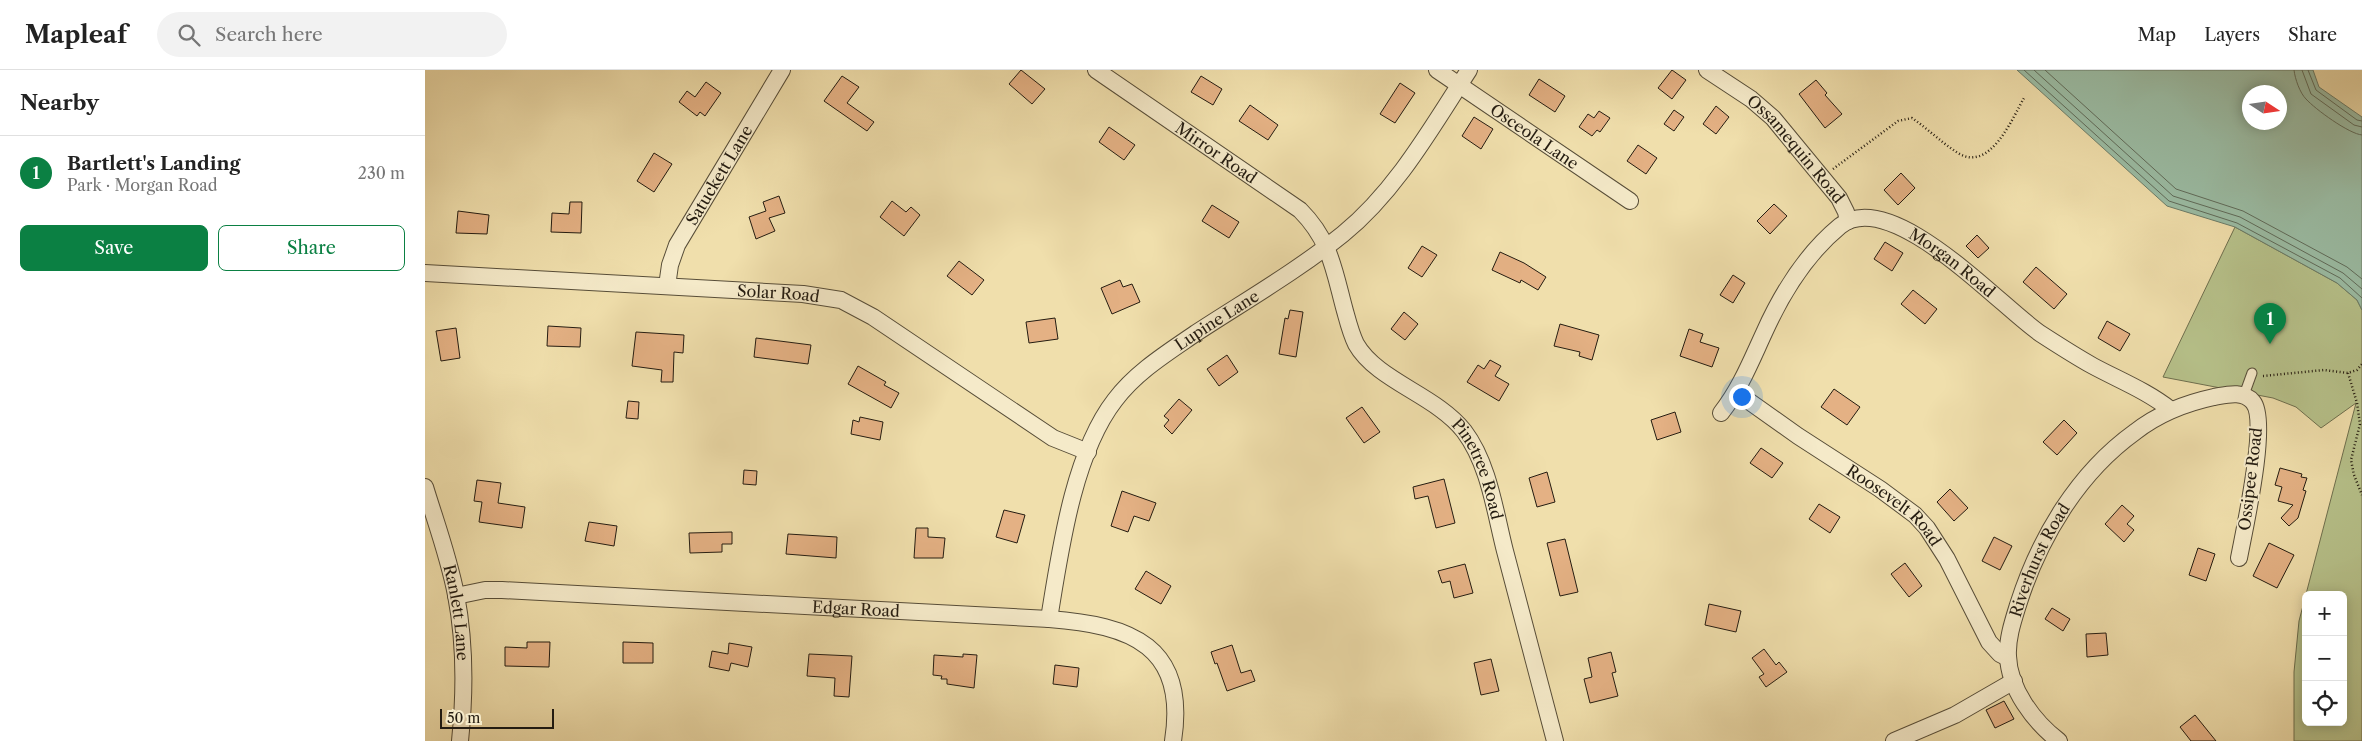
<!DOCTYPE html>
<meta charset="utf-8">
<style>
:root{--surface:#fff;--page:#f2f2f2;--text:#222;--muted:#767676;--line:#e0e0e0;--accent:#0b8043}
body{margin:0;font-family:"Libre Caslon Text",serif;background:var(--page);color:var(--text)}
.controls{position:absolute;right:15px;bottom:15px;display:grid;overflow:hidden;border-radius:8px;box-shadow:0 2px 12px #0003}
.controls button{width:45px;height:45px;display:grid;place-items:center;padding:0;border:0;border-bottom:1px solid var(--line);background:var(--surface);color:var(--text);font:25px sans-serif}
.compass{position:absolute;left:1817px;top:15px;width:45px;height:45px;border-radius:50%;background:var(--surface);box-shadow:0 2px 12px #0003;rotate:102deg}
.scale{position:absolute;left:15px;bottom:12px;width:114px;box-sizing:border-box;padding-left:5px;border:2px solid #241c11;border-top:0;font-size:14px;line-height:18px;white-space:nowrap;color:#241c11;-webkit-text-stroke:4px #f5eac9;paint-order:stroke}
.you{position:absolute;left:1316px;top:326px;width:18px;height:18px;margin:-12px;border:4px solid #fff;border-radius:50%;background:#1a73e8;box-shadow:0 0 0 8px #1a73e833}
.badge{display:grid;place-items:center;width:32px;height:32px;border-radius:50%;background:var(--accent);color:#fff;font-size:16px;font-weight:700}
.pin{position:absolute;translate:-50% -41px;filter:drop-shadow(0 1px 2px #0008)}
.pin::after{content:'';position:absolute;top:26px;width:18px;height:15px;background:inherit;clip-path:polygon(0 0,100% 0,50% 100%)}
.list{margin:0;padding:0;list-style:none}
h2{display:flex;justify-content:space-between;align-items:center;height:65px;margin:0;padding:0 20px;font-size:21px}
h2 small{font-size:16px;font-weight:400;color:var(--muted)}
.list li{display:grid;grid-template-columns:32px 1fr auto;gap:15px;align-items:center;box-sizing:border-box;height:75px;padding:0 20px;border-top:1px solid var(--line)}
.list b{display:block;font-size:19px;white-space:nowrap}
.list p{margin:0;font-size:16px;white-space:nowrap;color:var(--muted)}
.list em{font-size:16px;font-style:normal;color:var(--muted)}
.actions{display:flex;gap:10px;padding:15px 20px}
.actions a{flex:1;padding:11px 0;border:1px solid var(--accent);border-radius:8px;text-align:center;font-size:18px;color:var(--accent)}
.actions .main{background:var(--accent);color:#fff}
.icon{flex:none;width:28px;height:28px;fill:none;stroke:currentColor;stroke-width:2;stroke-linecap:round;stroke-linejoin:round}
.map{position:relative;flex:none;width:1937px;height:671px;overflow:hidden}
header{display:flex;align-items:center;gap:30px;box-sizing:border-box;height:70px;padding:0 25px;background:var(--surface);border-bottom:1px solid var(--line)}
header strong{font-size:24px}
nav{display:flex;gap:28px;margin-inline-start:auto;font-size:18px}
.search{width:350px;height:45px;background:var(--page);display:flex;align-items:center;gap:12px;box-sizing:border-box;padding:0 18px;border-radius:28px;color:var(--muted);font-size:19px}
main{display:flex}
aside{flex:1;background:var(--surface)}
.map>svg:first-child{display:block}
.green{fill:#b7c28b;stroke:#6e6f4e;fill-rule:evenodd}
.water{fill:#9bbda5;stroke:#6b7d6a;fill-rule:evenodd}
.lines{fill:none;stroke-linecap:round;stroke-linejoin:round}
.shore{stroke:#606c5b;stroke-width:1}
.building{fill:#e4b184;stroke:#241c11}
.lane-casing{stroke:#574d38;stroke-width:11}
.street-casing{stroke:#574d38;stroke-width:18}
.path{stroke:#241c11;stroke-width:2.5;stroke-dasharray:1 2.5;stroke-linecap:butt}
.lane{stroke:#f5eac9;stroke-width:9}
.street{stroke:#f5eac9;stroke-width:16}
.labels{text-anchor:middle;stroke-width:4;stroke-linejoin:round;paint-order:stroke}
.street-label{font-size:16px;fill:#241c11;stroke:#f5eac9}
</style>
<header>
<strong>Mapleaf</strong>
<div class="search"><svg class="icon" aria-label="search" viewBox="0 0 24 24"><circle cx="10" cy="10" r="6"/><path d="M15 15l6 6"/></svg>Search here</div>
<nav><a>Map</a><a>Layers</a><a>Share</a></nav>
</header>
<main>
<aside>
<h2>Nearby<small></small></h2>
<ul class="list">
<li><span class="badge">1</span><div><b>Bartlett's Landing</b><p>Park · Morgan Road</p></div><em>230 m</em></li>
</ul>
<div class="actions"><a class="main">Save</a><a>Share</a></div>
</aside>
<div class="map">
<svg width="1937" height="671" viewBox="0 0 1937 671">
<rect width="100%" height="100%" fill="#f0dfac"/>
<filter id="stains"><feTurbulence type="fractalNoise" baseFrequency=".004" numOctaves="4"/><feColorMatrix values="0 0 0 0 .2 0 0 0 0 .09 0 0 0 0 .02 0 0 0 .5 -.17"/></filter>
<radialGradient id="worn" r=".72"><stop offset=".6" stop-color="#630" stop-opacity="0"/><stop offset="1" stop-color="#630" stop-opacity=".3"/></radialGradient>
<path class="green" d="M1810,157l102,56 20,17 5,10v431h-68v-69l5,-51 57,-218 -35,25 -25,-21 -23,-9 -110,-21zM1881,525h37v127h-37z"/>
<path class="water" d="M1592,0h296l6,17 43,30v193l-5,-10 -20,-17 -102,-56 -68,-21zM1824,22h30v30h-30z"/>
<g class="lines">
<path class="shore" d="M1599,0l145,131 68,22 103,55 22,20
M1609,0l139,126 67,21 103,56 19,16
M1620,0l131,119 67,22 104,56 15,12
M1869,0c1,9 6,23 12,29 9,10 43,35 56,36
M1877,0l9,24 43,31 8,2
M1883,0l8,20 41,30 5,1"/>
</g>
<path class="building" d="M596,0l24,19 -13,15 -23,-20z
M1247,0l14,10 -14,19 -14,-11z
M417,6l17,11 -12,16 27,19 -7,9 -43,-30z
M776,6l21,13 -9,16 -22,-13z
M1114,9l26,17 -10,16 -26,-17z
M1391,10l11,13 -2,2 17,19 -17,14 -26,-34z
M281,12l15,11 -16,23 -5,-4 -3,4 -18,-14 8,-11 8,6z
M975,13l15,10 -20,30 -15,-9z
M825,35l28,20 -10,15 -29,-19z
M1291,36l13,11 -13,17 -13,-10z
M1249,40l10,7 -10,14 -10,-7z
M1174,41l11,7 -10,14 -3,-2 -5,6 -13,-9 9,-13 6,4z
M1049,47l19,12 -12,20 -19,-13z
M684,57l26,18 -11,15 -25,-18z
M1213,75l19,13 -11,16 -19,-13z
M229,83l18,11 -18,28 -17,-11z
M1476,103l14,15 -17,17 -14,-15z
M354,126l6,17 -16,5 6,13 -19,8 -7,-22 17,-6 -3,-9z
M467,131l14,11 5,-5 9,8 -16,21 -24,-19z
M145,132h12l-1,31 -30,-1 1,-19 17,1z
M1349,134l13,12 -17,18 -13,-13z
M787,135l27,17 -10,16 -27,-17z
M33,141l31,4 -2,19 -31,-1z
M1552,165l12,13 -11,10 -12,-12z
M1460,172l18,11 -11,18 -18,-12z
M997,176l15,9 -15,22 -14,-9z
M1075,182l24,11 22,14 -8,13 -17,-10 -1,3 -28,-13z
M534,191l25,19 -12,15 -25,-19z
M1611,197l31,27 -13,15 -31,-27z
M1308,205l12,8 -12,20 -13,-8z
M695,210l3,7 9,-3 8,18 -28,12 -11,-26z
M1488,220l24,19 -12,15 -24,-20z
M865,240l13,2 -7,45 -17,-3 6,-36 3,1z
M979,242l14,12 -13,16 -14,-11z
M630,248l3,21 -29,4 -3,-21z
M1682,251l23,13 -10,17 -22,-13z
M1135,254l39,11 -7,25 -13,-4 1,-4 -26,-6z
M123,256l33,2 -1,19 -33,-1z
M31,258l4,30 -19,3 -5,-30z
M1264,259l14,5 -3,8 19,6 -7,19 -32,-11z
M211,262l48,3 -1,18 -9,-1 -1,30h-12l1,-12 -30,-4z
M331,268l55,7 -3,19 -54,-7z
M802,285l11,17 -19,14 -12,-17z
M1065,290l11,6 -6,10 14,8 -10,17 -32,-19 11,-17 6,4z
M433,296l28,16 -2,3 15,8 -8,15 -43,-24z
M1409,319l26,18 -13,18 -26,-18z
M754,329l13,11 -20,24 -8,-8 5,-6 -5,-4z
M203,331l11,1 -1,17 -12,-1z
M937,337l18,25 -16,11 -18,-25z
M1250,342l6,20 -24,8 -6,-20z
M435,347l23,5 -3,18 -29,-6 2,-14 6,2z
M1639,350l13,13 -20,22 -14,-13z
M1336,378l22,15 -11,15 -22,-15z
M1855,398l22,6 -1,3 6,1 -4,12 3,1 -8,27 -9,8 -8,-8 12,-13 -15,-4 4,-14 -7,-2z
M319,400l13,1 -1,14 -13,-1z
M1122,402l8,30 -18,5 -8,-29z
M1019,409l11,44 -19,5 -8,-32 -13,3 -2,-12z
M52,410l24,3 -3,20 27,4 -3,21 -43,-6 3,-20 -8,-1z
M1525,419l18,19 -14,13 -17,-19z
M697,421l34,12 -7,18 -15,-5 -6,16 -17,-6z
M1394,434l21,13 -10,16 -21,-14z
M1697,435l12,11 -7,8 7,6 -10,12 -19,-18z
M579,440l21,5 -8,28 -21,-6z
M164,452l28,4 -3,20 -29,-5z
M491,458h12v9l17,1 -2,20h-29z
M307,462v12h-10v8l-32,1 -1,-20z
M363,464l49,3 -1,21 -50,-4z
M1569,467l18,9 -12,24 -18,-9z
M1140,469l13,53 -18,4 -13,-53z
M1844,473l25,12 -17,33 -24,-12z
M1773,478l17,6 -9,27 -17,-6z
M1480,493l17,23 -13,11 -18,-23z
M1040,494l8,29 -19,5 -4,-17 -8,2 -4,-12z
M721,501l25,15 -10,18 -26,-15z
M1284,534l32,7 -5,21 -31,-7z
M1627,538l18,11 -7,12 -18,-12z
M1681,563l2,22 -21,2 -1,-23z
M102,572h23l-1,25 -44,-1v-19l22,1z
M198,572l30,1v20h-30z
M304,573l23,4 -4,20 -17,-4 -2,8 -20,-4 3,-16 16,3z
M807,575l9,28 10,-3 4,11 -28,10 -10,-28 -2,1 -4,-12z
M1339,579l12,16 3,-3 8,10 -21,15 -7,-10 5,-3 -12,-16z
M1186,582l5,20 -4,1 6,23 -28,7 -6,-24 8,-2 -4,-19z
M384,584l43,2 -3,41 -15,-1 1,-18 -28,-2z
M538,584l14,1 -3,33 -27,-4v-5h-6l1,-3 -9,-1 1,-20 29,2z
M1066,589l8,32 -18,4 -7,-32z
M630,595l24,3 -2,19 -24,-3z
M1579,631l10,18 -19,9 -9,-18z
M1770,645l21,26h-25l-11,-14z"/>
<g class="lines">
<g class="lane-casing">
<path id="lane" d="M1819,325l8,-22"/>
</g>
<g class="street-casing">
<g id="street">
<path id="s1" d="M671,0l204,140c31,31 34,61 45,101 3,11 6,23 11,33 21,37 80,51 108,87 25,33 31,81 41,120 17,63 33,127 50,190"/>
<path id="s2" d="M1012,0l193,131"/>
<path id="s3" d="M1282,0l44,29 22,19 66,80 7,14 2,9"/>
<path id="s4" d="M0,203l378,21 38,6 32,17 180,121 35,14"/>
<path id="s5" d="M242,216l3,-21 7,-20 105,-175"/>
<path id="s6" d="M1311,322l62,44 82,53 35,26 12,13 20,31 42,83 11,12 8,4"/>
<path id="s7" d="M1296,343c19,-24 30,-52 43,-80 17,-38 42,-79 76,-107 51,-41 162,82 201,108 17,11 34,22 52,32 26,14 54,25 78,44"/>
<path id="s8" d="M0,417c11,36 24,71 31,108 9,47 9,98 4,146"/>
<path id="s9" d="M31,526l29,-6h17l547,29c82,6 139,27 124,122"/>
<path id="s10" d="M624,549c11,-67 24,-165 66,-219 21,-28 52,-47 81,-67 49,-32 101,-62 147,-99 53,-43 89,-107 126,-164"/>
<path d="M1469,671l61,-26 59,-34"/>
<path id="s11" d="M1634,671c-25,-19 -50,-52 -51,-85 -1,-17 5,-35 10,-51 21,-67 60,-132 117,-173 23,-18 51,-29 79,-35 12,-2 29,-7 39,5 16,19 -9,129 -14,156"/>
</g>
</g>
<path class="path" d="M1408,99l65,-48 14,-3c16,11 30,25 46,35 32,20 54,-34 66,-55
M1923,303l9,30 3,21 -9,36 3,15 8,20
M1838,306l61,-6 24,3 9,-3 5,-6"/>
<use href="#lane" class="lane"/>
<use href="#street" class="street"/>
</g>
<g class="labels">
<g class="street-label">
<text dy="6" stroke="none"><textPath href="#s2" startOffset="118">Osceola Lane</textPath></text>
<text dy="6" stroke="none"><textPath href="#s3" startOffset="120">Ossamequin Road</textPath></text>
<text dy="6" stroke="none"><textPath href="#s1" startOffset="146">Mirror Road</textPath></text>
<text dy="6" stroke="none"><textPath href="#s5" startOffset="124">Satuckett Lane</textPath></text>
<text dy="6" stroke="none"><textPath href="#s7" startOffset="350">Morgan Road</textPath></text>
<text dy="6" stroke="none"><textPath href="#s4" startOffset="354">Solar Road</textPath></text>
<text dy="6" stroke="none"><textPath href="#s10" startOffset="361">Lupine Lane</textPath></text>
<text dy="6" stroke="none"><textPath href="#s1" startOffset="575">Pinetree Road</textPath></text>
<text transform="translate(1825 409) rotate(-83)" y="6">Ossipee Road</text>
<text dy="6" stroke="none"><textPath href="#s6" startOffset="195">Roosevelt Road</textPath></text>
<text dy="6" stroke="none"><textPath href="#s11" startOffset="204">Riverhurst Road</textPath></text>
<text dy="6" stroke="none"><textPath href="#s9" startOffset="401">Edgar Road</textPath></text>
<text dy="6" stroke="none"><textPath href="#s8" startOffset="130">Ranlett Lane</textPath></text>
</g>
</g>
<rect width="100%" height="100%" filter="url(#stains)"/>
<rect width="100%" height="100%" fill="url(#worn)"/>
</svg>
<div class="controls">
<button>+</button>
<button>−</button>
<button><svg class="icon" aria-label="locate" viewBox="0 0 24 24"><circle cx="12" cy="12" r="6"/><path d="M12 2v4M12 18v4M2 12h4M18 12h4"/></svg></button>
</div>
<svg class="compass" viewBox="-18 -18 36 36"><path d="M0-13l5 13h-10z" fill="#e53935"/><path d="M0 13l5-13h-10z" fill="#767676"/></svg>
<div class="scale">50 m</div>
<div class="you"></div>
<div class="pin badge" style="left:1845px;top:274px">1</div>
</div>
</main>
